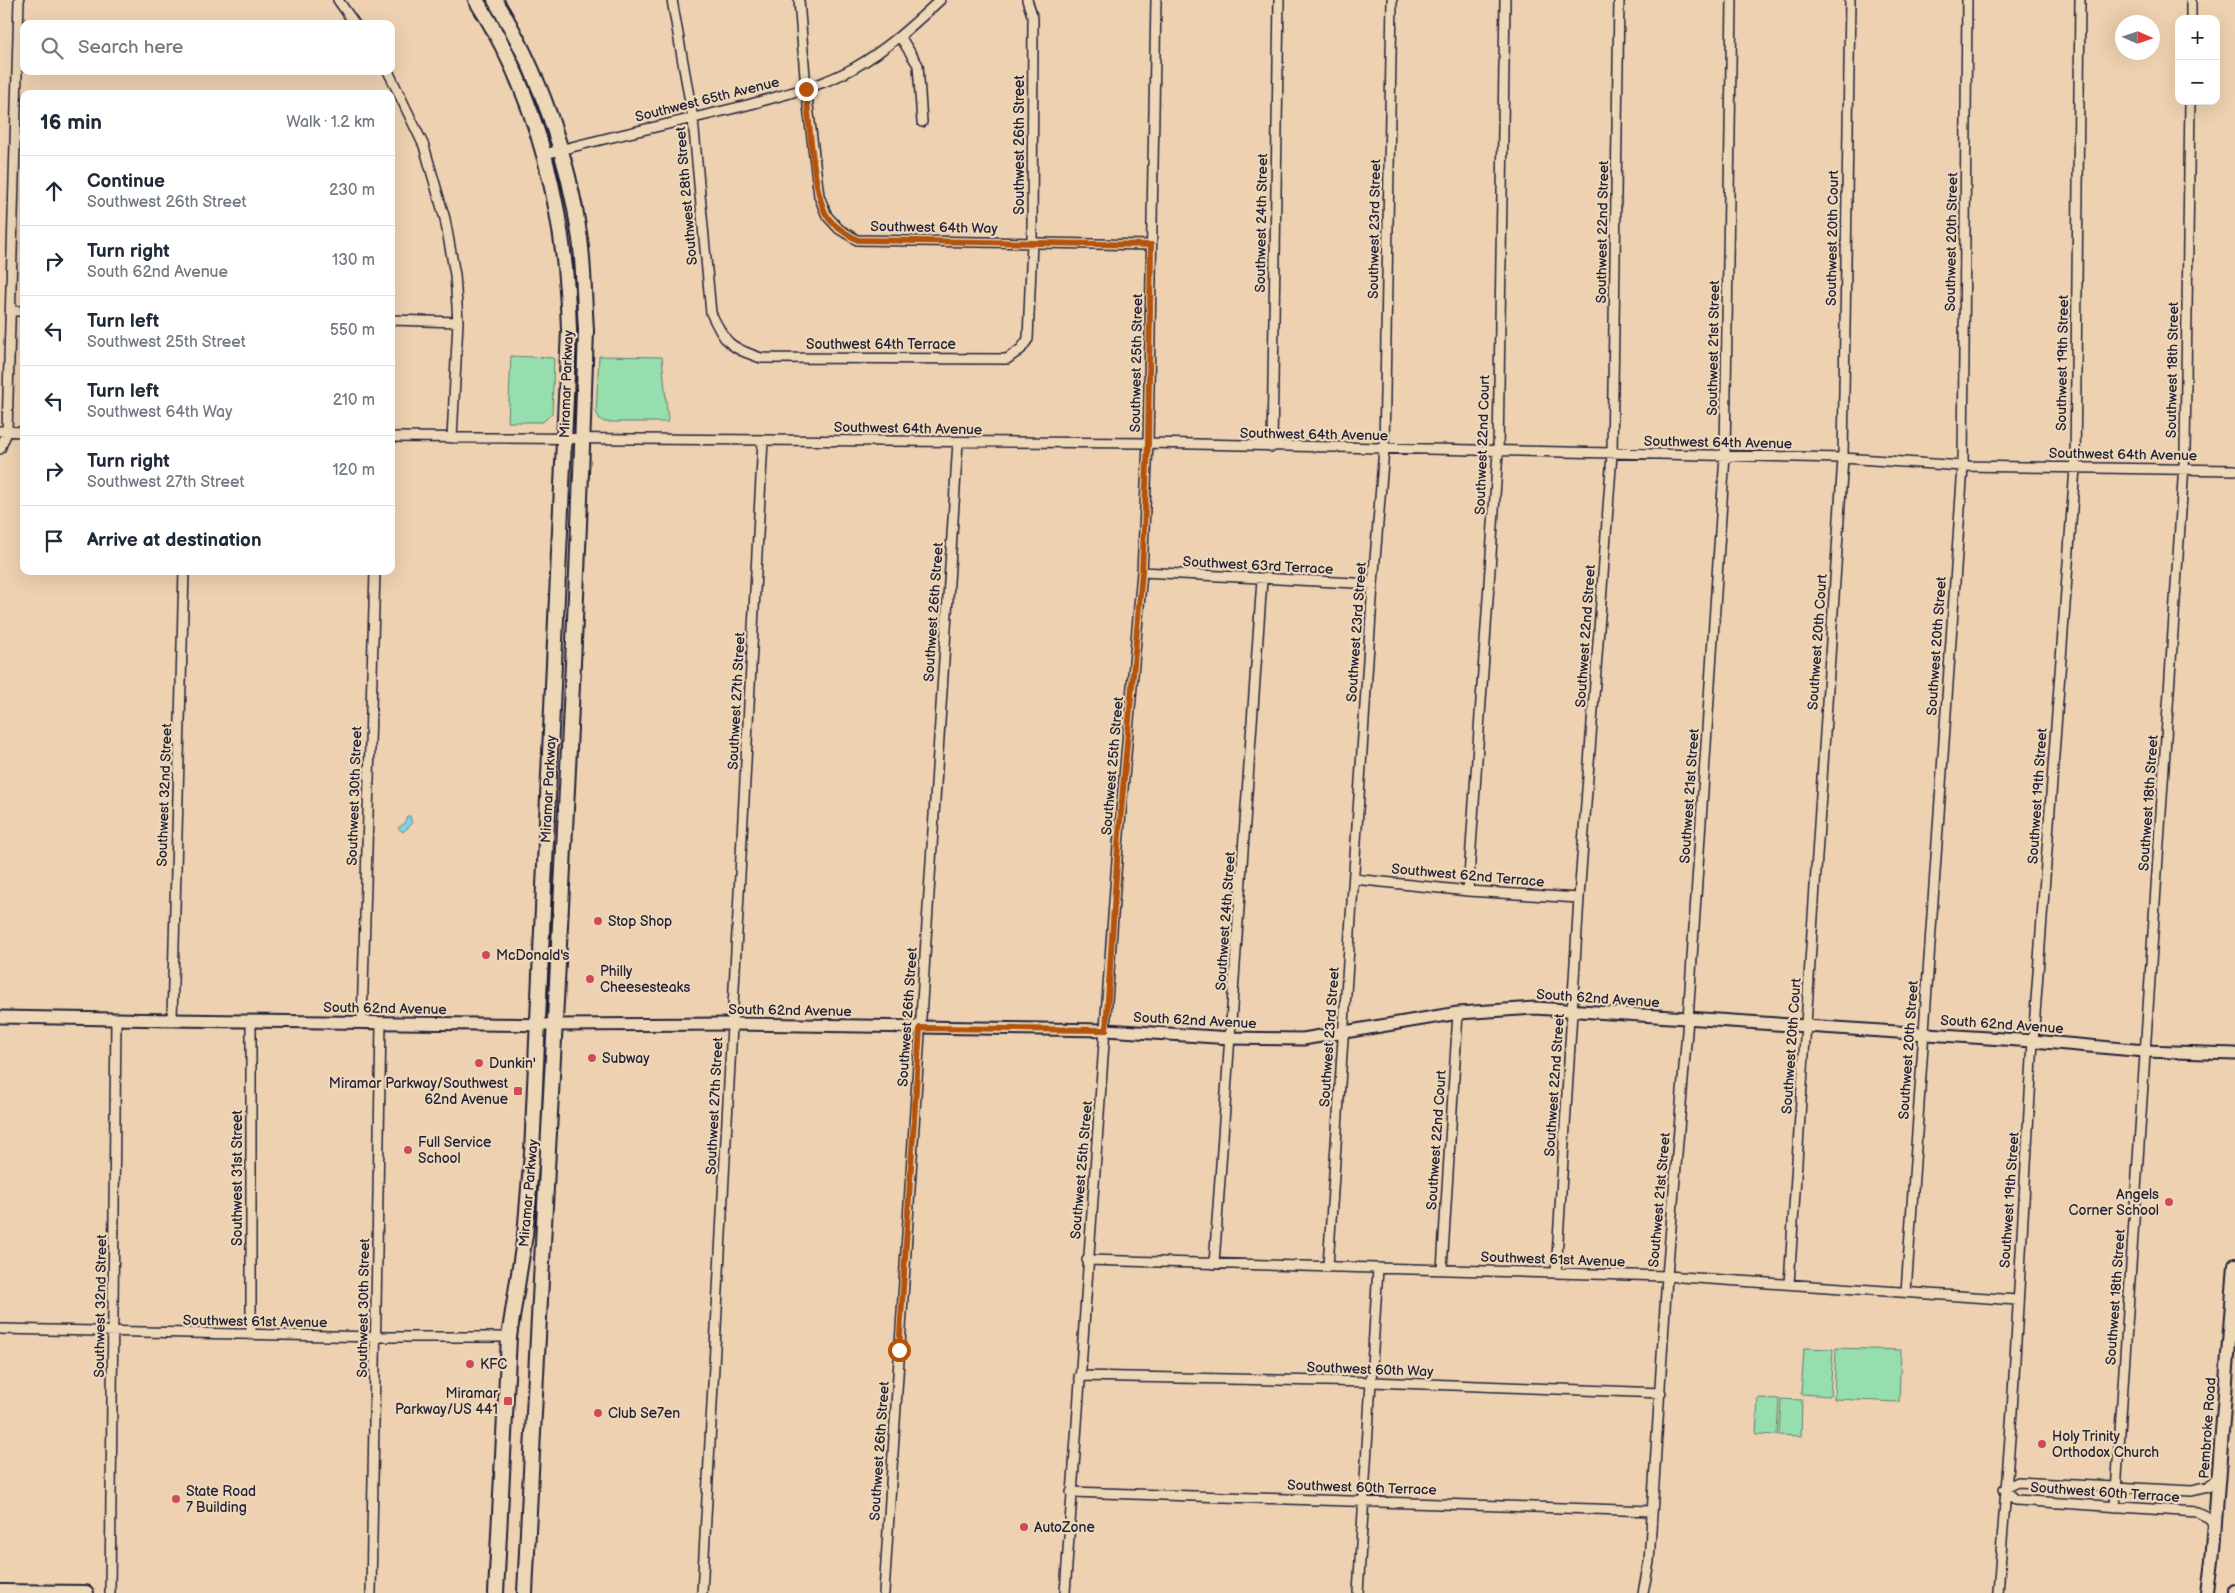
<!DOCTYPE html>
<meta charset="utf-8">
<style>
:root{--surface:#fff;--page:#f2f2f3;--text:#1f2937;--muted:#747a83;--line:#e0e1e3}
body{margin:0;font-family:"Balsamiq Sans",sans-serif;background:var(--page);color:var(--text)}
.controls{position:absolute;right:15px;top:15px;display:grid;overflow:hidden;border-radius:10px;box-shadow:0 5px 20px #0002}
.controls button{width:45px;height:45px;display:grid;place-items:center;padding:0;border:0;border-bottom:1px solid var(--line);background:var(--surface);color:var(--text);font:25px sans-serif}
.compass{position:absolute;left:2115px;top:15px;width:45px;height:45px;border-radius:50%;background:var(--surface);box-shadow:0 5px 20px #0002;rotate:93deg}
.stop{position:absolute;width:15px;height:15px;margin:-11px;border:4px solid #b45309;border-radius:50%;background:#fff}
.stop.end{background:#b45309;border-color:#fff;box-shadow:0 1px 5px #0008}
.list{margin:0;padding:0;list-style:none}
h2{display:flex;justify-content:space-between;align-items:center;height:65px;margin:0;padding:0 20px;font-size:21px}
h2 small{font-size:16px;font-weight:400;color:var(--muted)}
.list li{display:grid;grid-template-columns:32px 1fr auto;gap:15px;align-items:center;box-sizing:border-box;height:70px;padding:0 20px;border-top:1px solid var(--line)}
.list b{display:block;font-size:19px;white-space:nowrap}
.list p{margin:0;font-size:16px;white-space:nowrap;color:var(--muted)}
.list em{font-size:16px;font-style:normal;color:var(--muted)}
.icon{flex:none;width:28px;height:28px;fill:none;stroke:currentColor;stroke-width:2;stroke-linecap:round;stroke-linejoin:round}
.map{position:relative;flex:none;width:2235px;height:1593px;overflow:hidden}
.search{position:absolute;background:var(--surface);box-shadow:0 5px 20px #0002;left:20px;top:20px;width:375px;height:55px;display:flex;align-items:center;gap:12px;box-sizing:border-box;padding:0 18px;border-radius:10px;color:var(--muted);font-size:19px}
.panel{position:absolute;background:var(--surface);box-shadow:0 5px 20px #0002;left:20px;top:90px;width:375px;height:485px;border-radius:10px}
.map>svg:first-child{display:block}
.green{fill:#96dead;stroke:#5c8074}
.water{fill:#83d2df;stroke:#5c8c9d}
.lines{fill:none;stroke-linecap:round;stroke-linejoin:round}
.minor-casing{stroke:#22223b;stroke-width:12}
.tertiary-casing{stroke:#22223b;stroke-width:15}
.secondary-casing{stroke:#22223b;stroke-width:16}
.primary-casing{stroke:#22223b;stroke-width:18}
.minor{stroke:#edd7b6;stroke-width:9}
.tertiary{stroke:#edd7b6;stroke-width:11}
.secondary{stroke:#edd7b6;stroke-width:12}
.primary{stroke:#edd7b6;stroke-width:14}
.route{stroke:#b45309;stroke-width:6}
.poi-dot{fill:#d1495b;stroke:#edd7b6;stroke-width:2}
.labels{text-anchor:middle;stroke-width:4.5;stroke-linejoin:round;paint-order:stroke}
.street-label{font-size:14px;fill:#22223b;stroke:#edd7b6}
.poi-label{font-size:14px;fill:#22223b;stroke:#edd7b6;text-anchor:start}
</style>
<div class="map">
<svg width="2235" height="1593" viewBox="0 0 2235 1593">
<rect width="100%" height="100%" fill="#eed1b0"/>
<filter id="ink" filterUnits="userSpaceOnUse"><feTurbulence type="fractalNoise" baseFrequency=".02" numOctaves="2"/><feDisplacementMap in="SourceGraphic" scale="10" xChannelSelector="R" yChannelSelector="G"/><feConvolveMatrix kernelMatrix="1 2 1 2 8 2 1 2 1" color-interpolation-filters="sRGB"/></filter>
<g filter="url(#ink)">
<path class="green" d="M511,356l43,2 -2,55 -9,9h-35z
M599,356l63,1 6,65h-64l-5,-4 -3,-7z
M1804,1348l29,1 -3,47 -29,-2z
M1836,1348l65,2 -2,52 -65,-3z
M1758,1398l21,1 -2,36 -21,-1z
M1781,1399l21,1 -1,36 -22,-1z"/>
<path class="water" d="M407,816h3l2,8 -9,8 -5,-4 6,-4z"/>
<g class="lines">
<g class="minor-casing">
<path id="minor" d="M338,0l17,24
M672,0l21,119 18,194c15,31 18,34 50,45l246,1 14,-10 7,-10 4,-97 1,-224 -6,-18
M799,0l7,89 13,107 8,20 12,13 18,11 294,5
M2191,19v-19
M901,38l17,27 4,57
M388,71l36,75 21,73 10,56 3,47 -6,116
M545,154c68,-19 137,-32 206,-50 35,-10 71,-18 103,-36 33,-19 58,-42 86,-68
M11,311h13
M391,320l67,2
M0,431l24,1
M391,437l757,6 695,15 120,8 272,4
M1272,447l7,-447
M0,449l7,-17 12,-432
M1142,572l231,12
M1354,879l114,12 111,7
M1468,891l30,-439 7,-452
M172,1020l12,-449
M251,1021v314
M362,1022l13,-451
M1087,1260l580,16 350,24
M1214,1264l48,-684
M1328,1266l45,-682 11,-135 8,-449
M1442,1269l16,-256
M1556,1273l23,-375 33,-444 7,-454
M1789,1284l54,-826 7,-458
M1906,1292l57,-826 4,-466
M0,1329l377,8h132
M1079,1376l293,6 289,11
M1071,1492l581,19
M2115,1507l70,-1057 5,-349
M2215,1526l-6,-8 -12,-6 -181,-12 -12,-11 14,-7 174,9 16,-4 10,-11
M110,1593l6,-574
M371,1593l10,-570
M702,1593l61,-1153
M884,1593l74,-1151
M1065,1593l53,-747 24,-274 6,-129 8,-443
M1358,1593l20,-325
M1643,1593l6,-31 18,-286 21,-257 37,-564 7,-455
M1998,1593l14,-181 21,-371 42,-573 5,-468"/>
</g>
<g class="tertiary-casing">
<path id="tertiary" d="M0,1017l172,3 384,5 177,-1 373,6 125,8 72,1 155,-26 77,-5 498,33 112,10 90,3"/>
</g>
<g class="secondary-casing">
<path id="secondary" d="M2208,1593l4,-32 23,-296
M2235,1593v-2"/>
</g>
<g class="primary-casing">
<path id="primary" d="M476,0c63,98 90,215 93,330l-37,823 -7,82 -16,102 -13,256
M495,0c43,69 74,158 85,239 4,30 4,61 6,91 -13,422 -41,842 -61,1263
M0,1592l86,1"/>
</g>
<use href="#minor" class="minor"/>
<use href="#tertiary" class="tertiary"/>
<use href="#secondary" class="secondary"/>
<use href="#primary" class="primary"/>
</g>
</g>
<g class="lines" filter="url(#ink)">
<path class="route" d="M806,89c3,29 7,105 21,127 7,11 20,18 31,24l293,5 -3,198 -6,129 -24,274 -12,184 -186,-2 -21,322"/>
</g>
<g class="poi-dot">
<circle cx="598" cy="921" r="5"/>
<circle cx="486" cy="955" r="5"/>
<circle cx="590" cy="979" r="5"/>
<circle cx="592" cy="1058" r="5"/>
<circle cx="479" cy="1063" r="5"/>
<rect x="513" y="1086" width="10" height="10" rx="2.5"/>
<circle cx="408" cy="1150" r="5"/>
<circle cx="2169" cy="1202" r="5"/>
<circle cx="470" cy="1364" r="5"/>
<rect x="503" y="1396" width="10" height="10" rx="2.5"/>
<circle cx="598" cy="1413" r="5"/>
<circle cx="2042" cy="1444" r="5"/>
<circle cx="176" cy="1499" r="5"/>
<circle cx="1024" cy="1527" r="5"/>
</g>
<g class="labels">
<g class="street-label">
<text transform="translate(707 99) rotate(-14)" y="5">Southwest 65th Avenue</text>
<text transform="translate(1019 145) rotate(-90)" y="5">Southwest 26th Street</text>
<text transform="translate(686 196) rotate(-95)" y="5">Southwest 28th Street</text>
<text transform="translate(1261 223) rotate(-89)" y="5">Southwest 24th Street</text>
<text transform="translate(934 227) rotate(1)" y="5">Southwest 64th Way</text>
<text transform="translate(1374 229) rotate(-89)" y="5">Southwest 23rd Street</text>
<text transform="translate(1602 232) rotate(-89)" y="5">Southwest 22nd Street</text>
<text transform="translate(1832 238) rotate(-89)" y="5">Southwest 20th Court</text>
<text transform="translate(1951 242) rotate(-89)" y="5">Southwest 20th Street</text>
<text x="881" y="349">Southwest 64th Terrace</text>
<text transform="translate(1713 348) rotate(-89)" y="5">Southwest 21st Street</text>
<text transform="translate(1136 363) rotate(-89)" y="5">Southwest 25th Street</text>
<text transform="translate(2062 363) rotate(-89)" y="5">Southwest 19th Street</text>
<text transform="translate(2172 370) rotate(-89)" y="5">Southwest 18th Street</text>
<text transform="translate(566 384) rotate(-88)" y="5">Miramar Parkway</text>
<text transform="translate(908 428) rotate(1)" y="5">Southwest 64th Avenue</text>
<text transform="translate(1314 434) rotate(1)" y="5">Southwest 64th Avenue</text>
<text transform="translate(1718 442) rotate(1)" y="5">Southwest 64th Avenue</text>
<text transform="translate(1482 445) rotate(-88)" y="5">Southwest 22nd Court</text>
<text transform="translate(2123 454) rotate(1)" y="5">Southwest 64th Avenue</text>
<text transform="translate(1258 565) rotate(3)" y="5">Southwest 63rd Terrace</text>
<text transform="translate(933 612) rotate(-86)" y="5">Southwest 26th Street</text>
<text transform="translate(1356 632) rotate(-86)" y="5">Southwest 23rd Street</text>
<text transform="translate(1585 636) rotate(-86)" y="5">Southwest 22nd Street</text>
<text transform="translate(1817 642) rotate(-86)" y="5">Southwest 20th Court</text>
<text transform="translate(1936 646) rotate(-86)" y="5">Southwest 20th Street</text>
<text transform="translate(736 701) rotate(-87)" y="5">Southwest 27th Street</text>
<text transform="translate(1112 766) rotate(-85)" y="5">Southwest 25th Street</text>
<text transform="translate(548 789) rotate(-87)" y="5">Miramar Parkway</text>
<text transform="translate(164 795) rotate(-88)" y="5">Southwest 32nd Street</text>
<text transform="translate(354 796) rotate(-88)" y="5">Southwest 30th Street</text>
<text transform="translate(1689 796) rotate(-86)" y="5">Southwest 21st Street</text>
<text transform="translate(2037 796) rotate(-86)" y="5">Southwest 19th Street</text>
<text transform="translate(2148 803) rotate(-86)" y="5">Southwest 18th Street</text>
<text transform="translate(1468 875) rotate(5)" y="5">Southwest 62nd Terrace</text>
<text transform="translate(1225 921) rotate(-86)" y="5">Southwest 24th Street</text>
<text transform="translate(1598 998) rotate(4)" y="5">South 62nd Avenue</text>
<text transform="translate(385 1008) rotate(1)" y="5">South 62nd Avenue</text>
<text transform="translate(790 1010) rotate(1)" y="5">South 62nd Avenue</text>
<text transform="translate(907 1017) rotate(-86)" y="5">Southwest 26th Street</text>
<text transform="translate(1195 1020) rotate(3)" y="5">South 62nd Avenue</text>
<text transform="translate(2002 1024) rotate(4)" y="5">South 62nd Avenue</text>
<text transform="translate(1329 1037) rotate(-86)" y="5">Southwest 23rd Street</text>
<text transform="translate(1791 1046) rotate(-86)" y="5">Southwest 20th Court</text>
<text transform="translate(1908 1050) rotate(-86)" y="5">Southwest 20th Street</text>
<text transform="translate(1554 1085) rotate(-86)" y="5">Southwest 22nd Street</text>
<text transform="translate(714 1106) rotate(-87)" y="5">Southwest 27th Street</text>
<text transform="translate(1436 1140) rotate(-86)" y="5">Southwest 22nd Court</text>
<text transform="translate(1081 1170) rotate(-85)" y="5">Southwest 25th Street</text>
<text transform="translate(237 1178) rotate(-90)" y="5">Southwest 31st Street</text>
<text transform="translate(528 1193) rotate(-85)" y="5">Miramar Parkway</text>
<text transform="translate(1659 1200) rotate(-85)" y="5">Southwest 21st Street</text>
<text transform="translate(2009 1200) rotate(-86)" y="5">Southwest 19th Street</text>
<text transform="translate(1553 1259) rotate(2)" y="5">Southwest 61st Avenue</text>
<text transform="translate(2115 1297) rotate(-86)" y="5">Southwest 18th Street</text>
<text transform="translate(100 1306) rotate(-89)" y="5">Southwest 32nd Street</text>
<text transform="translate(363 1308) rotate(-89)" y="5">Southwest 30th Street</text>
<text transform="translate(255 1321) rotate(1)" y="5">Southwest 61st Avenue</text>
<text transform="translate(1370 1369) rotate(2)" y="5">Southwest 60th Way</text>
<text transform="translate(2207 1428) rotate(-86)" y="5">Pembroke Road</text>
<text transform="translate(879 1451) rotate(-86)" y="5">Southwest 26th Street</text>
<text transform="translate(1362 1487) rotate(2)" y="5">Southwest 60th Terrace</text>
<text transform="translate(2105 1492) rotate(4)" y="5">Southwest 60th Terrace</text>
</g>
<g class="poi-label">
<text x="608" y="926">Stop Shop</text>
<text x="496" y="960">McDonald's</text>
<text x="600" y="976">Philly<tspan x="600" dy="16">Cheesesteaks</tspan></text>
<text x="602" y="1063">Subway</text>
<text x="489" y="1068">Dunkin'</text>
<text x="508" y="1088" text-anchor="end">Miramar Parkway/Southwest<tspan x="508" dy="16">62nd Avenue</tspan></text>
<text x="418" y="1147">Full Service<tspan x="418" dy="16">School</tspan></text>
<text x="2159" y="1199" text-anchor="end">Angels<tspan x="2159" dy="16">Corner School</tspan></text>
<text x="480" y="1369">KFC</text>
<text x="498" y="1398" text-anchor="end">Miramar<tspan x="498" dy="16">Parkway/US 441</tspan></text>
<text x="608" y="1418">Club Se7en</text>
<text x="2052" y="1441">Holy Trinity<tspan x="2052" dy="16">Orthodox Church</tspan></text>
<text x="186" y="1496">State Road<tspan x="186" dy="16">7 Building</tspan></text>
<text x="1034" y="1532">AutoZone</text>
</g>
</g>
</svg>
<div class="controls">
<button>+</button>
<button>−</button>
</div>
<svg class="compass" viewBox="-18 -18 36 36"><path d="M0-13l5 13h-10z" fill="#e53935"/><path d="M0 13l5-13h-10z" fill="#747a83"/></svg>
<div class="stop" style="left:899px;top:1350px"></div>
<div class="stop end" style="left:806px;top:89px"></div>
<div class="search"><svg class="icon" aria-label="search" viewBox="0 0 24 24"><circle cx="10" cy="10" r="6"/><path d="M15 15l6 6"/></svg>Search here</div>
<section class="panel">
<h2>16 min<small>Walk · 1.2 km</small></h2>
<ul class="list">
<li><svg class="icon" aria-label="ahead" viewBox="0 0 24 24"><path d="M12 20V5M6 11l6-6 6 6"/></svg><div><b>Continue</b><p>Southwest 26th Street</p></div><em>230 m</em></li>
<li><svg class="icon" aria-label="right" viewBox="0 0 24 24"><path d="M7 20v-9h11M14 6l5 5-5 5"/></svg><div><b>Turn right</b><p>South 62nd Avenue</p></div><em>130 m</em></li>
<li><svg class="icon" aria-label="left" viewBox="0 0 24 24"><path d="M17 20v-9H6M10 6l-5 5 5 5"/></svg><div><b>Turn left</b><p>Southwest 25th Street</p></div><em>550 m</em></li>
<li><svg class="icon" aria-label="left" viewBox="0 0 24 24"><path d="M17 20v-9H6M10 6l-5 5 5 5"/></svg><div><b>Turn left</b><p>Southwest 64th Way</p></div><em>210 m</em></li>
<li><svg class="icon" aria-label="right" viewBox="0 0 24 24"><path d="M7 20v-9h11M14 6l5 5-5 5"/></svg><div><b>Turn right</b><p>Southwest 27th Street</p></div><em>120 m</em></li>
<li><svg class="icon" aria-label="arrive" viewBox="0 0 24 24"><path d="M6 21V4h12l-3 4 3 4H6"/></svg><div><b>Arrive at destination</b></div></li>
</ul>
</section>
</div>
